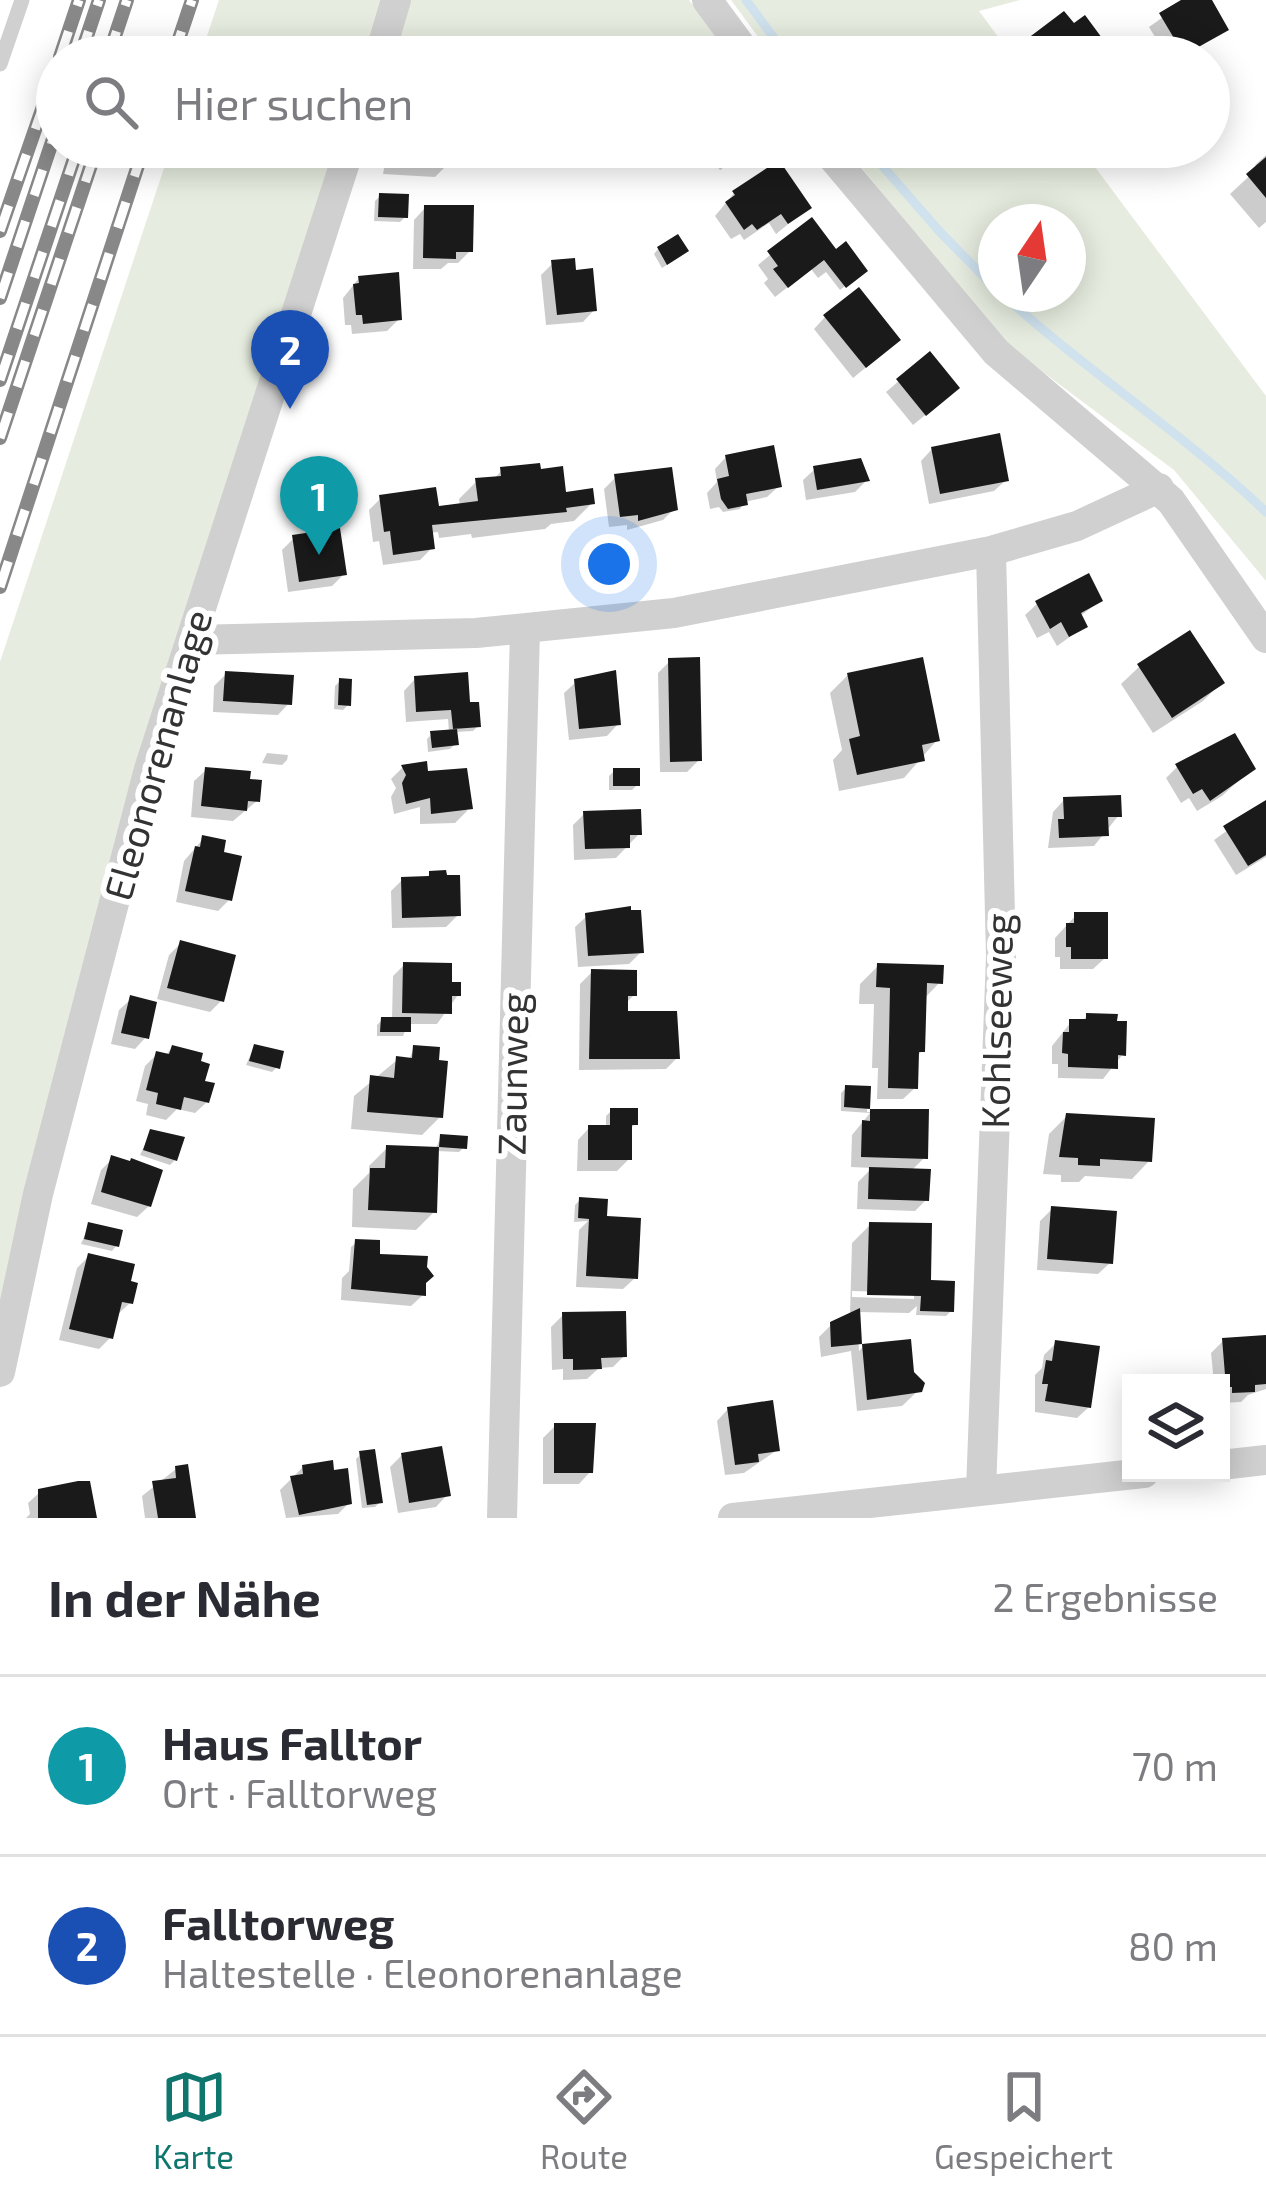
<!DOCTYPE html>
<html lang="de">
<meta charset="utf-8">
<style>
:root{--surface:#fff;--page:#f2f2f3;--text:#2b2b33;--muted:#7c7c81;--line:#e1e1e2;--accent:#0f766e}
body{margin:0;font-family:"Exo 2",sans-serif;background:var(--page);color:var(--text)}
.controls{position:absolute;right:36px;bottom:36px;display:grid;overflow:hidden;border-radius:0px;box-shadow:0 6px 30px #0003}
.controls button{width:108px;height:108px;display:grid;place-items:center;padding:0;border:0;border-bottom:3px solid var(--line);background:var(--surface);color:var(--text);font:60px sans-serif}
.compass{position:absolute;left:978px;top:204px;width:108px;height:108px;border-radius:50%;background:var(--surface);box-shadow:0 6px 30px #0003;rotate:13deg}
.you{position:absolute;left:609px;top:564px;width:42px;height:42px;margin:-30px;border:9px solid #fff;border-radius:50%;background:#1a73e8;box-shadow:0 0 0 18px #1a73e833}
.badge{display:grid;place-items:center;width:78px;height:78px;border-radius:50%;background:var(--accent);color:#fff;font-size:39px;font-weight:700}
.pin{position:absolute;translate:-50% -99px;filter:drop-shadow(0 3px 6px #0008)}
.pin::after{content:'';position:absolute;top:63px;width:42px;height:36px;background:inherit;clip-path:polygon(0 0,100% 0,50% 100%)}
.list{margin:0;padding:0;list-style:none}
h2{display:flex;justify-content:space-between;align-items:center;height:156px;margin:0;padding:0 48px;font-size:51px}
h2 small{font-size:39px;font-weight:400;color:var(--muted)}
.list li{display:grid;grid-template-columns:78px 1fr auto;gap:36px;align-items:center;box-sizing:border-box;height:180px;padding:0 48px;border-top:3px solid var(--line)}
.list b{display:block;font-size:45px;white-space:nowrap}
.list p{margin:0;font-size:39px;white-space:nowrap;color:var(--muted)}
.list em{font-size:39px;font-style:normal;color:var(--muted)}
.icon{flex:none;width:66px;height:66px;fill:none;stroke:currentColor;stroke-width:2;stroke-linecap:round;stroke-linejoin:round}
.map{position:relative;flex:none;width:1266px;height:1518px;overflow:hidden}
.search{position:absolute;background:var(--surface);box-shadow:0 6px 30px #0003;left:36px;right:36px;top:36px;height:132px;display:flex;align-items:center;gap:30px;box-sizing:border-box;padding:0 42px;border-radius:66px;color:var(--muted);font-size:45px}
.sheet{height:516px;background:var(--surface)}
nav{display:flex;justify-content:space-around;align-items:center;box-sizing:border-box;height:168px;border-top:3px solid var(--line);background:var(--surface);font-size:33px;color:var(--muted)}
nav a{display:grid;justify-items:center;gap:6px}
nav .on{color:var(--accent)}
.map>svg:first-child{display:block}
.green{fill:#e6ecdf;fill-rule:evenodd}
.shadow{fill:#0003;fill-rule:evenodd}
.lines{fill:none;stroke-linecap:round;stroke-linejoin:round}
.stream{stroke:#cfe2ee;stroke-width:9}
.building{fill:#1a1a1a}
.service{stroke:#d0d0d0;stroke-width:15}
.minor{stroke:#d0d0d0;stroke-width:30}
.rail-casing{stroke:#888;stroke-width:14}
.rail{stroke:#fff;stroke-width:9;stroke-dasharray:27;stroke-linecap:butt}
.labels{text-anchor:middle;stroke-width:12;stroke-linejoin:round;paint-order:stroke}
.street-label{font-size:39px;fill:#333;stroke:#fff}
</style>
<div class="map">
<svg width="1266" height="1518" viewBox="0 0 1266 1518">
<rect width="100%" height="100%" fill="#fff"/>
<path class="green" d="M219,0h470l32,44 -72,13h-449z
M731,0h289l-41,11 34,46h-240z
M171,147h167l-338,1164v-649z
M845,147h235l186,249v185l-92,-111 -170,-127zM996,222h72v72h-72z"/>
<path class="shadow" d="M1187,0h21l17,29 -40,28h-18l-18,-30z
M1064,15l48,42h-21l-4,-5 -5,5h-71z
M388,147h60l-1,18 -12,12 -52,-3z
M703,147h48l-31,23z
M1266,155v67l-7,6 -29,-34 28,-26 -3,-3z
M734,193l74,15 -32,26 -7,-11 -25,17 -4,-6 -9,5 -16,-23z
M380,196l25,21 -5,5 -26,-1 1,-20z
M425,208l45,43 -12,12h-10l-7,6h-28l1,-49z
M811,221l48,54 -19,15 -14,-18 -8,6 -7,-9 -36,28 -11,-14 4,-4 -10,-14z
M658,249l23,7 -19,12 -8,-14z
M553,263l41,47 -11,12 -37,3 -5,-50z
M359,278l40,41 -12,12 -35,3 -1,-9h-6l-2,-27z
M825,317l61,34 -33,27 -39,-49z
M929,355l16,44 -32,26 -27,-33z
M932,449l74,31 -12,11 -65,13 -8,-43z
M726,457l53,29 -12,11 -23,5 -4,7 -17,3 -4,-5 -9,2 -3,-16 10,-11 -2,-13z
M815,469l51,12 -11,11 -49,8 -3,-20z
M502,470l90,33 -18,18 -23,3 -6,5 -73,9 -1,-4 -32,4 -1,-6 -8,1 2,15 -12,12 -37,5 -4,-24 -6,1 -4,-32 12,-12 55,11 24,-3 -1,-7 18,-18 16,-1z
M616,477l59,31 -12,12 -36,10v-5l-18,2 -5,-38z
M294,538l50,36 -12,12 -44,6 -6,-42z
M1100,601l-21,16 5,10 -27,19 -8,-14 -12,6 -12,-23 12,-11z
M670,661l29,99 -12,12h-27l-2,-99z
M1139,667l82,16 -18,18 -50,32 -32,-49z
M226,674l63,29 -11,12 -65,-3 1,-26z
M848,675l89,65 -33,38 -65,13 -6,-31 9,-10 -12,-57z
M415,679l53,26 10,21 -5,5 -19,1 1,12 -5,5 -22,3 -1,-13 5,-5 17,-2 -1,-13 -42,3 -2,-31z
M340,681l8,24 -5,5 -9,-1 1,-23z
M576,682l42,42 -11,12 -38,4 -5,-47z
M267,753l21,2 -1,5 -5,5 -20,-2z
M424,764l1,10 44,25 -2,12 -12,12 -35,1v-17l-26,7 -3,-17 5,-9 -5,-9 11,-11z
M1177,767l75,1 -30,28 -25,15 -8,-13 -8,5 -15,-25z
M206,770l51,31 -24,20 -42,-4 3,-36z
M614,771l23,14 -5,5h-23v-14z
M1064,800l55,15 -25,31 -46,2 5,-36z
M1266,803v54l-30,18 -22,-35z
M585,813l54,21 -23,24 -42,2 -1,-35z
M203,839l27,60 -12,12 -42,-9 8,-41z
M430,874l28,41 -12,12 -54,1 -1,-37 11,-11 23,-1z
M1076,915l29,43 -12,11h-33v-12h-5v-19z
M587,916l54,36 -12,12 -51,3 -3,-40z
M181,943l40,58 -11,11 -53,-13 12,-44z
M404,965l45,20 9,10 -21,29h-29l-5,12h-26v-11l5,-5h10l1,-44z
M878,966l62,16 -16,17 -2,52 -7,7v30l-12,11h-26l1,-31h-6l2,-64h-15l1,-20z
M592,972l42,23 -9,9v10l52,44 -11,11 -87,1 1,-86z
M131,999l15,38 -11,12 -24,-5 8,-34z
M1087,1016l36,38 -20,25 -45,-1v-14h-6v-18l19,-24h10z
M254,1047l23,20 -5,5 -26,-7z
M172,1048l30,35 5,19 -12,11 -18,-4 -11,11 -20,-5 2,-11 -12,-3 9,-35 12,-12 8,2z
M414,1048l26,69 -18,18 -71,-6 3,-33 43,-36h12z
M846,1088l22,1 -1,23h59l-1,45 -14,14 15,29 -11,11 -58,-2 1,-27 14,-14 -21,-1 1,-32 18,-22 -29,-2v-18z
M611,1111l24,13 -6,6v29l-12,12h-40l1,-31 11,-12h17v-12z
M1067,1116l82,45 -17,18 -47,-3 -6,6h-18v-7l-18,-1 6,-40z
M151,1132l24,28 -5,5 -30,-10z
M441,1137l23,10 -5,5 -23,-1 -2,61 -18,18 -64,-3 1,-38 16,-16v-7l18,-18 48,2z
M112,1159l37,47 -12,11 -46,-13 10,-34z
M580,1200l24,15 31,63 -12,11 -47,-2 3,-57 9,-9 -14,1 1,-17z
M1052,1209l58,54 -12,11 -61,-4 3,-49z
M89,1225l27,21 -4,5 -31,-7z
M870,1225l81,86 -5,5 -30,-1 1,-9 -8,7 -52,-1 2,39 4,-4 48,27 11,13 -20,19 -45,5 -6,-60 -30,6 -2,-20 12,-12 19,-9 2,-73zM852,1291l62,2v6l-62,-2z
M357,1242l18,15 48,25v13l-12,11 -70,-6 1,-22 7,-7 2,-24z
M89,1256l41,47 -12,11 -7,23 -12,12 -40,-9 18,-72z
M563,1315l61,41 -11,11 -14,1 -12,11 -24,1v-11l-11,1 -1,-43z
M1266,1338v51l-18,6 -7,7 -20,1v-20h-7l-3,-30 12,-12z
M1056,1343l33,64 -12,11 -42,-6v-37l7,-7 2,-13z
M728,1409l49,41 -33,23 -19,2 -8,-54z
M555,1426l35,46 -11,12h-36v-46z
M361,1454l19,48 -5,5 -13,1 -6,-49z
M402,1455l45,40 -11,12 -38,6 -8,-46z
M303,1467l29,6 17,30 -11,11 -52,4 -6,-28z
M176,1469l17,49h-48l-3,-22z
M40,1492l53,26h-67l4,-4 -2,-11z"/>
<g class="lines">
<path class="stream" d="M746,0l42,57
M866,147l74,85 56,57
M1002,294c84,77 181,139 264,218"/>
</g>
<path class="building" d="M1181,0h31l17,30 -45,25 -25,-42z
M1064,11l10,12 11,-8 31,42h-17l-5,-7 -10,7h-56l-9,-12z
M396,147h55l-1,19 -57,-2z
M1266,157v41l-20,-24z
M779,160l33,48 -24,16 -7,-10 -24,16 -5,-6 -8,6 -19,-28 10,-7 -3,-4z
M379,193l30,1 -1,24 -30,-1z
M424,205h50l-1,47h-17v7l-33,-1z
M812,217l24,32 10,-8 22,30 -22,17 -22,-28 -36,28 -15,-19 5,-3 -11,-15z
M678,234l11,17 -22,14 -10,-18z
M575,258l1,12 17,-2 4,43 -40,4 -6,-55z
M399,272l3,48 -39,4 -1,-9h-6l-3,-31 6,-1 -1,-7z
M859,287l42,53 -35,28 -43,-53z
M930,351l30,37 -34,28 -30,-37z
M1000,433l9,48 -69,13 -9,-47z
M774,445l8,42 -36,7 2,11 -20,4 -7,-10 -4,-20 12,-3 -4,-21z
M861,458l9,23 -53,9 -4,-24z
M540,463l1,6 22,-3 3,26 27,-4 2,16 -29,4 1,4 -135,13 3,24 -42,6 -3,-24 -6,1 -5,-37 57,-8 3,19 39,-5 -3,-23 26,-2 -1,-9z
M672,467l6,43 -40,11v-6l-18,2 -6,-43z
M340,528l7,47 -48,7 -7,-47z
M1089,573l14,28 -22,12 7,14 -19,10 -8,-15 -11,7 -15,-28z
M1190,630l35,53 -53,35 -35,-54z
M700,657l2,104 -32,1 -2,-104z
M923,657l17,84 -18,4 3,16 -68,14 -8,-36 11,-3 -13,-63z
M616,670l5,55 -42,4 -5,-50z
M225,671l69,4 -2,30 -69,-4z
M468,672l2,30h9l2,25 -28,2 -2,-19 -35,2 -2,-36z
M339,678l13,1 -1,27 -13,-1z
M457,729l2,16 -27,3 -2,-17z
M1235,733l21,36 -46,32 -8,-12 -9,5 -18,-30z
M427,761l1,10 39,-3 6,41 -42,5 -1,-16 -24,6 -4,-21 4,-8 -5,-10z
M205,767l46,4 -1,8 12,1 -2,22 -12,-1 -1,10 -46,-5z
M613,768h27v18h-27z
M1121,795l1,22h-14l1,19 -50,2 -1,-19h6l-1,-22z
M1266,800v55l-18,11 -25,-40z
M641,809l1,26h-12v13l-45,1 -2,-38z
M202,835l24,5 -2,12 18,4 -10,45 -47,-10 10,-45 5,1z
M446,870l1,5h13l1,41 -59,2 -1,-41 28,-1v-5z
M631,906v4h10l3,43 -56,3 -3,-43z
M1074,912h34v47h-37v-12h-5v-24h8z
M180,940l56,15 -12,47 -57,-14z
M403,962l49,1v19h9v14h-9v18l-50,-1z
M877,963l67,2 -1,19 -16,-1 -2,69h-6l-1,37 -30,-1 2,-100 -14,-1z
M591,969l46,1v26h-9v15h49l3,48h-91z
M130,995l27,7 -8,37 -28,-6z
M1086,1013l32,1 -1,7h10l-1,35 -8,-1v14l-50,-2v-13l-6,-1 1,-21h6v-13h17z
M381,1017h30v15h-31z
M254,1044l30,7 -4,18 -31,-8z
M172,1045l31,8 -2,8 9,3 -5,17 10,2 -6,20 -25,-6 -3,13 -25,-6 2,-11 -12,-3 10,-39 13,3z
M413,1045l27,2 -1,13 9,1 -5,57 -76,-6 3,-37 24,3 2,-22 16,2z
M845,1085l26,1 -1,23 -26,-2z
M610,1108h28v17h-6v35h-44v-35h22z
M870,1109h59l-1,50 -67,-2 1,-37 8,1z
M1066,1113l89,5 -3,44 -52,-3v7l-22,-1v-7l-19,-1z
M150,1129l35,8 -8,24 -34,-11z
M440,1134l28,2 -1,13 -28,-2z
M386,1145l53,2 -2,66 -69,-3 2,-42h15z
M111,1155l19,6 1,-3 32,12 -12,37 -50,-15z
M869,1167l62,2 -2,32 -61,-2z
M579,1197l29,2 -1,17 34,2 -3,61 -52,-3 3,-57 -11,-1z
M1051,1206l66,5 -4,53 -66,-5z
M88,1222l35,8 -4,17 -35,-8z
M869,1222l63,1 -1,57 24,1 -1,31 -34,-1 1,-15 -54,-1z
M355,1239l25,1v14l48,2 -1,11 7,9 -8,7v13l-75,-7z
M88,1253l47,11 -4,17 7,2 -5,21 -11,-2 -9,37 -44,-10z
M860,1308l2,36 -31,3 -1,-25z
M626,1311l1,46 -26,1 1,11 -29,1v-11h-10l-1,-47z
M1266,1335v49l-11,1v7l-23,1v-6h-6l-4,-49z
M911,1339l3,33 11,11 -3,9 -55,8 -5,-56z
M1055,1340l45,6 -9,62 -46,-7 3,-17h-6l4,-24 6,1z
M773,1400l7,51 -22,3 1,8 -24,3 -8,-58z
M554,1423h42l-3,50h-39z
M442,1446l9,50 -42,7 -8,-50z
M375,1449l8,54 -16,2 -8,-54z
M333,1460l1,10 14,-2 4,36 -53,11 -9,-39 13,-2 -1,-9z
M188,1464l8,54h-38l-6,-37 24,-3 -1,-12z
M78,1481h12l7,37h-59v-29z"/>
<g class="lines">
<path class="service" d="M0,64l22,-64"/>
<path class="minor" d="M707,0l42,57
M379,57l17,-57
M682,57l59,-9
M824,147l172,205 175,149 95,137
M191,640l285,-7 198,-20 317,-62 86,-25 82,-38
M0,1372l38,-178 111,-425 201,-622
M1221,1465l45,-5
M981,1491l20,-535 -10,-405
M502,1518l23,-888
M733,1518l411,-45"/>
<g class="rail-casing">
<path id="rail" d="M60,57l19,-57
M80,57l19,-57
M108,57l19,-57
M173,57l19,-57
M0,231l57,-165
M0,298l57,-171
M0,380l78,-233
M0,438l97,-291
M0,587l144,-440"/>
</g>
<use href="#rail" class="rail"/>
</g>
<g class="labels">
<g class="street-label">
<text transform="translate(158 755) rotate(-74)" y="14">Eleonorenanlage</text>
<text transform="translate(997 1021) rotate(-89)" y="14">Kohlseeweg</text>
<text transform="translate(513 1074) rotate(-89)" y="14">Zaunweg</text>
</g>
</g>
</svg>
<div class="controls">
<button><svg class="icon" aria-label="layers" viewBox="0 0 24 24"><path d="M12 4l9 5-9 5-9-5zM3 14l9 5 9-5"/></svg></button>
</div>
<svg class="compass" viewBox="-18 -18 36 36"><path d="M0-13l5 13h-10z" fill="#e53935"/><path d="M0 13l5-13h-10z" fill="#7c7c81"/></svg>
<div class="you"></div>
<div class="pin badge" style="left:319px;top:555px;background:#0f9aa8">1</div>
<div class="pin badge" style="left:290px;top:409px;background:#1a4fb4">2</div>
<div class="search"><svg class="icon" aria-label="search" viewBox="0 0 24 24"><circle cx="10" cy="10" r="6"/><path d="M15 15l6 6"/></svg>Hier suchen</div>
</div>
<section class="sheet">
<h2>In der Nähe<small>2 Ergebnisse</small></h2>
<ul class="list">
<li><span class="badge" style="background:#0f9aa8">1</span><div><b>Haus Falltor</b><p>Ort · Falltorweg</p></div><em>70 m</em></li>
<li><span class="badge" style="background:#1a4fb4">2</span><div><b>Falltorweg</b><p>Haltestelle · Eleonorenanlage</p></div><em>80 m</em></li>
</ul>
</section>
<nav>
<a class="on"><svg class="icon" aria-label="map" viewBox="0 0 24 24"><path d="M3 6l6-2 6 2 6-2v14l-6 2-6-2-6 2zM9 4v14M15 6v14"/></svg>Karte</a>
<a><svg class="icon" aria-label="directions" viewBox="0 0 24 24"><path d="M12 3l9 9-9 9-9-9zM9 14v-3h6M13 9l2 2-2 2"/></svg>Route</a>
<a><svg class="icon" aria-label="saved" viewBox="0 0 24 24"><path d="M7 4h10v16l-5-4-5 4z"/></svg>Gespeichert</a>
</nav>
